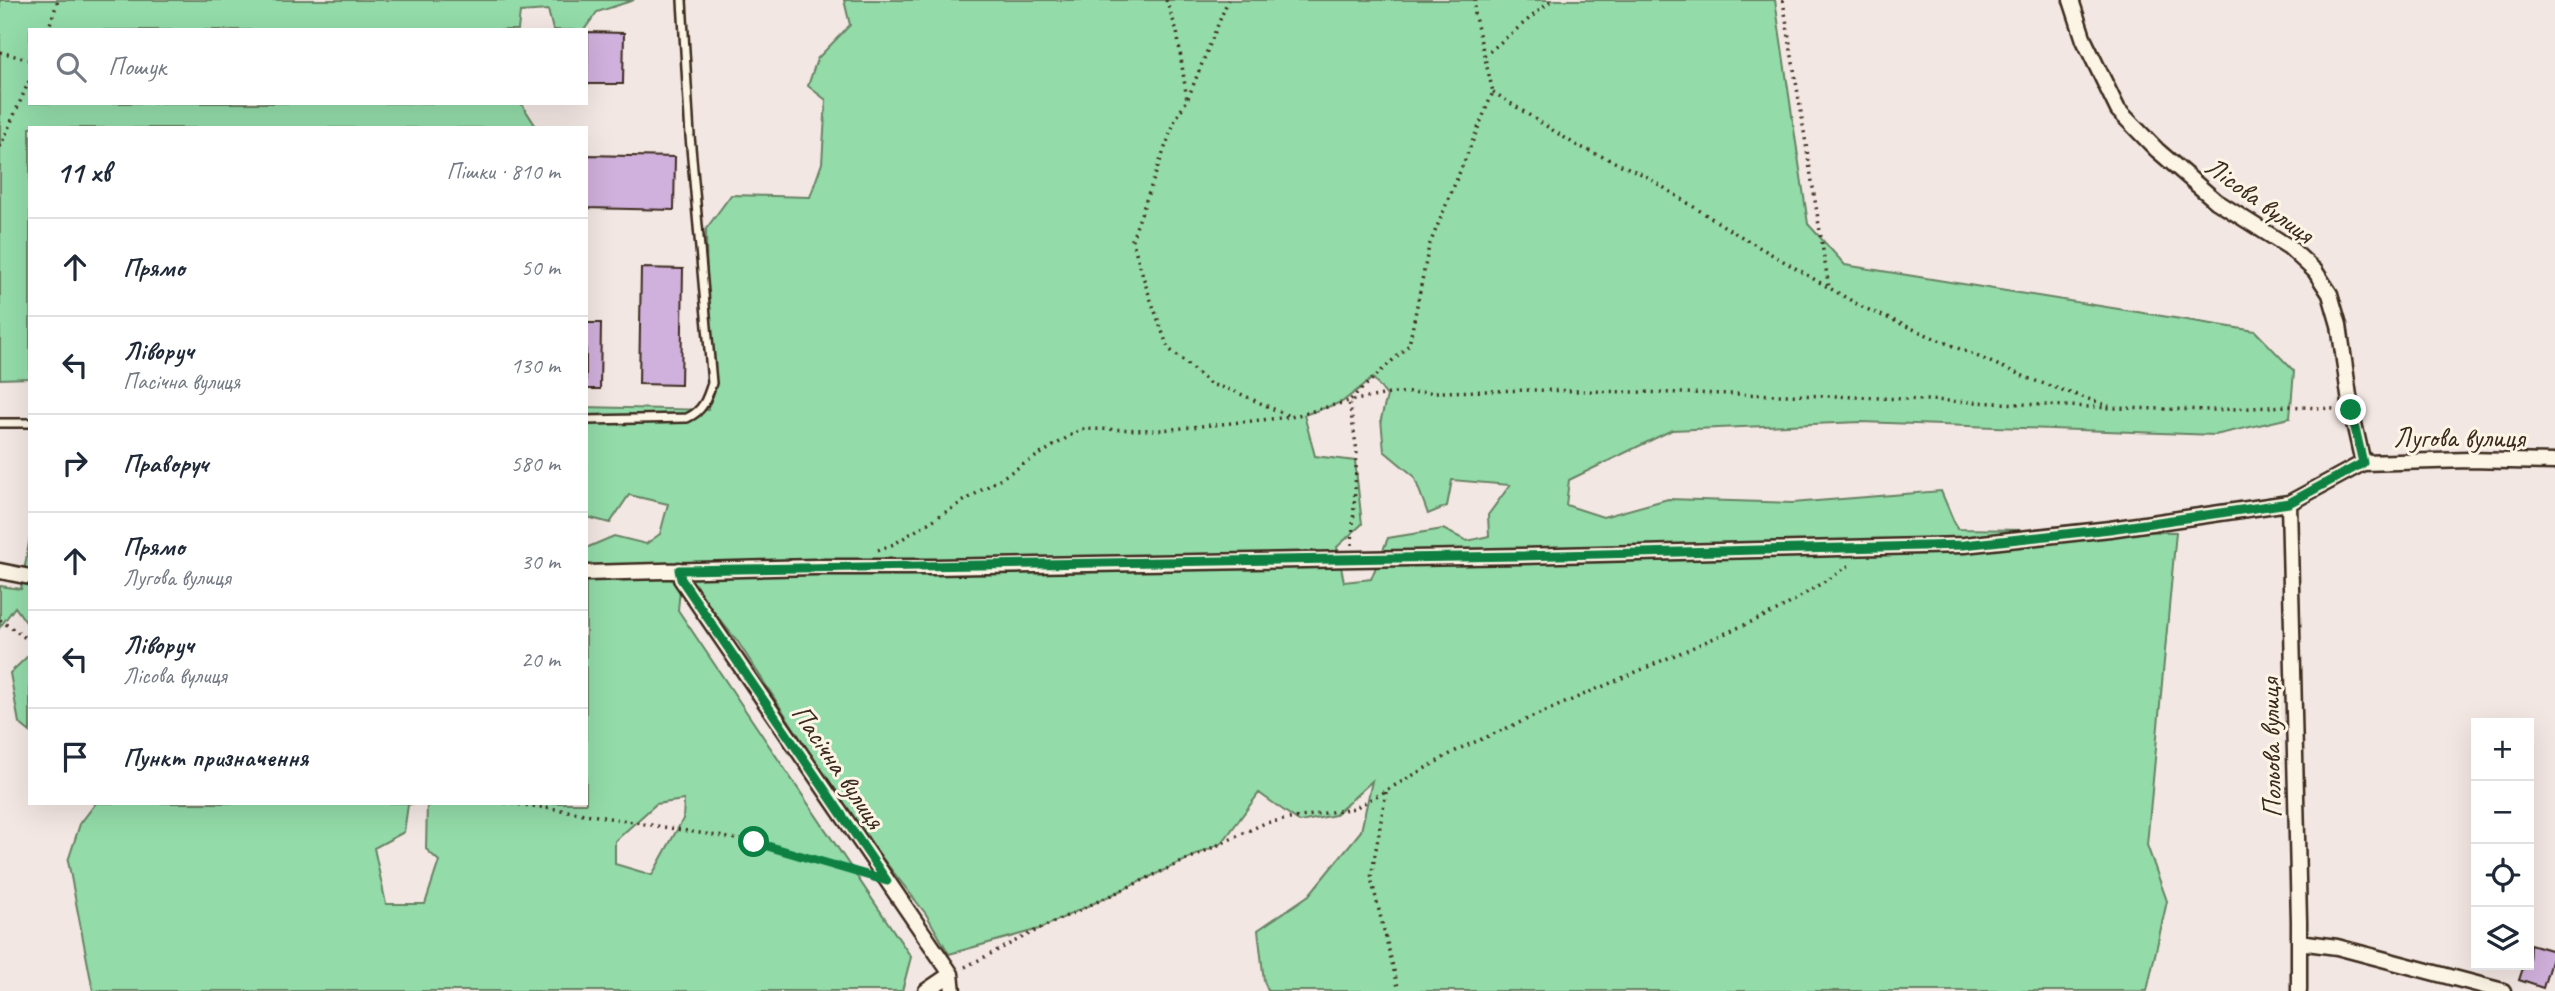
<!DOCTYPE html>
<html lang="uk">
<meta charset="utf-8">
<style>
:root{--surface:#fff;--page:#f6f6f7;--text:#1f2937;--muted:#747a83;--line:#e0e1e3}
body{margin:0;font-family:Caveat,sans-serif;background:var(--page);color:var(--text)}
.controls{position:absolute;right:21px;bottom:21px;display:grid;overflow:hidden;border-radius:0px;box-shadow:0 7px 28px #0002}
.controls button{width:63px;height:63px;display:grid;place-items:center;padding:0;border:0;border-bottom:2px solid var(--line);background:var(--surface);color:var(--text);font:35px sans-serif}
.stop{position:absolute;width:21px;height:21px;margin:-16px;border:5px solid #0b8043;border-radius:50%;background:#fff}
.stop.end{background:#0b8043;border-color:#fff;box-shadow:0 2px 7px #0008}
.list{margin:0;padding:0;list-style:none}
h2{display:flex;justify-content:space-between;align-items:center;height:91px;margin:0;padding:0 28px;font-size:30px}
h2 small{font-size:23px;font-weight:400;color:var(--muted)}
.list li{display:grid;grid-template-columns:46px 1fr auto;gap:21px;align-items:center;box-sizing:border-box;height:98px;padding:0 28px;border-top:2px solid var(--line)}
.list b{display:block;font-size:26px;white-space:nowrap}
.list p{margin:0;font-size:23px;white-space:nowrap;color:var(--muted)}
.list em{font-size:23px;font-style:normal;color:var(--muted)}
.icon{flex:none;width:38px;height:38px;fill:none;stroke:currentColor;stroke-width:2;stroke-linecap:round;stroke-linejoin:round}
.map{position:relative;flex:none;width:2555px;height:991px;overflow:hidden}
.search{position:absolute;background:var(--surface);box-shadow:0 7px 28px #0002;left:28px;top:28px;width:560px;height:77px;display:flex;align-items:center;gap:18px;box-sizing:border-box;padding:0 24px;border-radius:0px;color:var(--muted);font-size:26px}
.panel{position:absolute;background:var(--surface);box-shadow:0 7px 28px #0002;left:28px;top:126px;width:560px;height:679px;border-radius:0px}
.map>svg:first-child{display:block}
.green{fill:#93dba9;stroke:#678264;stroke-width:2;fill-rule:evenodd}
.building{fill:#d0b0dc;stroke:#3b2a1e;stroke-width:2}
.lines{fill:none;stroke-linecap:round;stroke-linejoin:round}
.lane-casing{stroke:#3b2a1e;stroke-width:12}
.street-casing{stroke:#3b2a1e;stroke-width:19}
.path{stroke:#3b2a1e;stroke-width:3.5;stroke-dasharray:2 5;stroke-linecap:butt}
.lane{stroke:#fcf5e5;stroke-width:7}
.street{stroke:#fcf5e5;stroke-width:14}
.route{stroke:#0b8043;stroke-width:9}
.labels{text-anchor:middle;stroke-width:6;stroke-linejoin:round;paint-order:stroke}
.street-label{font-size:28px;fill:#3b2a1e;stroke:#fcf5e5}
</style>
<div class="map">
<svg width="2555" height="991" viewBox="0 0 2555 991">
<rect width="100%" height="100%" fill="#f3e7e3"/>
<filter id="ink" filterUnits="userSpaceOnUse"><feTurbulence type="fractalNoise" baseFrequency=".0143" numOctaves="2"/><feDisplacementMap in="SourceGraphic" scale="14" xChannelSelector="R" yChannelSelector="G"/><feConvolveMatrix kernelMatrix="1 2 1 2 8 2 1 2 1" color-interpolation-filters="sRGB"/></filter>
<g filter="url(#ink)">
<path class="green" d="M0,0h634l-37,12 -13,18h-31l-5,-20 -28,2 -2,18h-488v73h491l16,25h-507v250l-30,1z
M844,0h931l33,224 37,41 410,66 39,40 -4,47 -75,17 -354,-13 -189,8 -103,50 -3,25 37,12 65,-18 124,4 149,-12 16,38 219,3 -29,313 20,56 -20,90h-879l-4,-10 -6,-51 51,-35 52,-64 11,-50 -37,34 -35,7 -41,-29 -37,50 -183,86 -90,25 -23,-40 -71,-91 -117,-181 -61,-75 4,12 -3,31 233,347 -9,34h-809l-25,-130 12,-37 16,-21h318l-6,2 -4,27 -30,16 12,56h39l14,-43 -13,-12 1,-46h159v-255l28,-12 32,8 14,-10 8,-30 -39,-9 -19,28 -23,-6 -1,-110 122,3 -2,-181 25,-34 79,2 12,-34 4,-63 -18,-14 9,-27 33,-34zM1373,378l14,18 -6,23 3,32 30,25 14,38 19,-8 5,-26 58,5 -22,30 1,21 -22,5 -24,-12 -55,9 -17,41 -27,3 -7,-35 25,-23 -7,-63 -40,-5 -11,-41 38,-13zM684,800l-1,19 -31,56 -37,-11v-23l41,-37z
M30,537v87l-2,1 -13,-18 -15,20v-41l21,3z
M30,654v78l-11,-9 -9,-50z"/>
<path class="building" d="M588,32l36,1 -1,51h-36z
M586,155l89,2 -1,53 -88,-2z
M641,268l42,1 -2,116 -42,-1z
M586,323h15l-1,66h-14z
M2530,944l24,7 -11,37 -24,-8 5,-15h5z"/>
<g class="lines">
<g class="lane-casing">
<path id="lane" d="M586,420l101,-2c16,-7 20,-19 25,-35l-22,-247 -8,-136
M0,423h30"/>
</g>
<g class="street-casing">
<path id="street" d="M2071,0l13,40 34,70 39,40 59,51 73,46 26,24 15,23 9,31 12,85 12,53
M2289,503l10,418v70
M679,570l2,9 270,395 2,17
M0,571l30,6
M586,573l229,-6h119l586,-11 444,-11 146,-16 179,-26 74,-40 106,-3 86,2
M2299,942l38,5 166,44
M926,991l25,-17"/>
</g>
<path class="path" d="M1166,0l11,31 10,69 -12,20 -43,119 14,47 22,62 42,36 24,7 55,25
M1783,0l46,288
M48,30l10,-30
M0,52l30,8
M1484,56l68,-56
M1493,92l83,53 68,30 86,55 132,77 168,72 79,27
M1188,98l40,-98
M0,147l30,-68
M1352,545l5,-94 -8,-50 60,-56 20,-99 64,-154 -19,-79 1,-13
M878,550l16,-6 187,-115 81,1 129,-13 58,-16 46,-8 138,-3 301,6 280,12 99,2 75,-4 46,3
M0,620l30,21
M1386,792l-15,86 28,113
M505,803l44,5 205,34 108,31
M965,967l74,-38 226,-106 90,-15 106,-60 320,-139 69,-44"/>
<use href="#lane" class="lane"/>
<use href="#street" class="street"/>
</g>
</g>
<g class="lines" filter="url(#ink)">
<path class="route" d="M754,842l133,39 -206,-302 -2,-9 841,-14 444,-11 146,-16 179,-26 74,-40 -12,-53"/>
</g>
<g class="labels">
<g class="street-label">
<text transform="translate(2260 199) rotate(36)" y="10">Лісова вулиця</text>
<text x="2459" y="447">Лугова вулиця</text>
<text transform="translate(2270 748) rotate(-91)" y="10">Польова вулиця</text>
<text transform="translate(839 766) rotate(56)" y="10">Пасічна вулиця</text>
</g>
</g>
</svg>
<div class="controls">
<button>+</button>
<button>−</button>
<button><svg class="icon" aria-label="locate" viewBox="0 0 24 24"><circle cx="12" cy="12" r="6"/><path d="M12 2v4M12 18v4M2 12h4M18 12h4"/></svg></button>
<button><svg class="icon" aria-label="layers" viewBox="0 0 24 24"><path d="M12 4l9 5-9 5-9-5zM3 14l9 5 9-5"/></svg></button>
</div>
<div class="stop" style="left:754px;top:842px"></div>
<div class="stop end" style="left:2351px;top:410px"></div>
<div class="search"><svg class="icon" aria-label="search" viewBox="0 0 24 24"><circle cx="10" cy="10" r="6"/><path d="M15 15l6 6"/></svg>Пошук</div>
<section class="panel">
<h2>11 хв<small>Пішки · 810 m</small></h2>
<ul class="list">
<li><svg class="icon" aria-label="ahead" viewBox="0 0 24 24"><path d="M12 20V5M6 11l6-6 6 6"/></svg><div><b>Прямо</b></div><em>50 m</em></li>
<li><svg class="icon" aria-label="left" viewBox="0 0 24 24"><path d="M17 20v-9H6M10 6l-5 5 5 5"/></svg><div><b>Ліворуч</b><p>Пасічна вулиця</p></div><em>130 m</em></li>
<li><svg class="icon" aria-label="right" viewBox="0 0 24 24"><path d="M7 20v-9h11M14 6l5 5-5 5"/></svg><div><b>Праворуч</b></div><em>580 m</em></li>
<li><svg class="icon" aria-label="ahead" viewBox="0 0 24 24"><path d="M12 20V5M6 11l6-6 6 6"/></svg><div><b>Прямо</b><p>Лугова вулиця</p></div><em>30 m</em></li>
<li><svg class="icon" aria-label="left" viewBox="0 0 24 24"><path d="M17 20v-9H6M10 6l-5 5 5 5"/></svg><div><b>Ліворуч</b><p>Лісова вулиця</p></div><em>20 m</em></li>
<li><svg class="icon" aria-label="arrive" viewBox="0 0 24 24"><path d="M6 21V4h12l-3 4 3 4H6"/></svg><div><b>Пункт призначення</b></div></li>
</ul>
</section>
</div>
